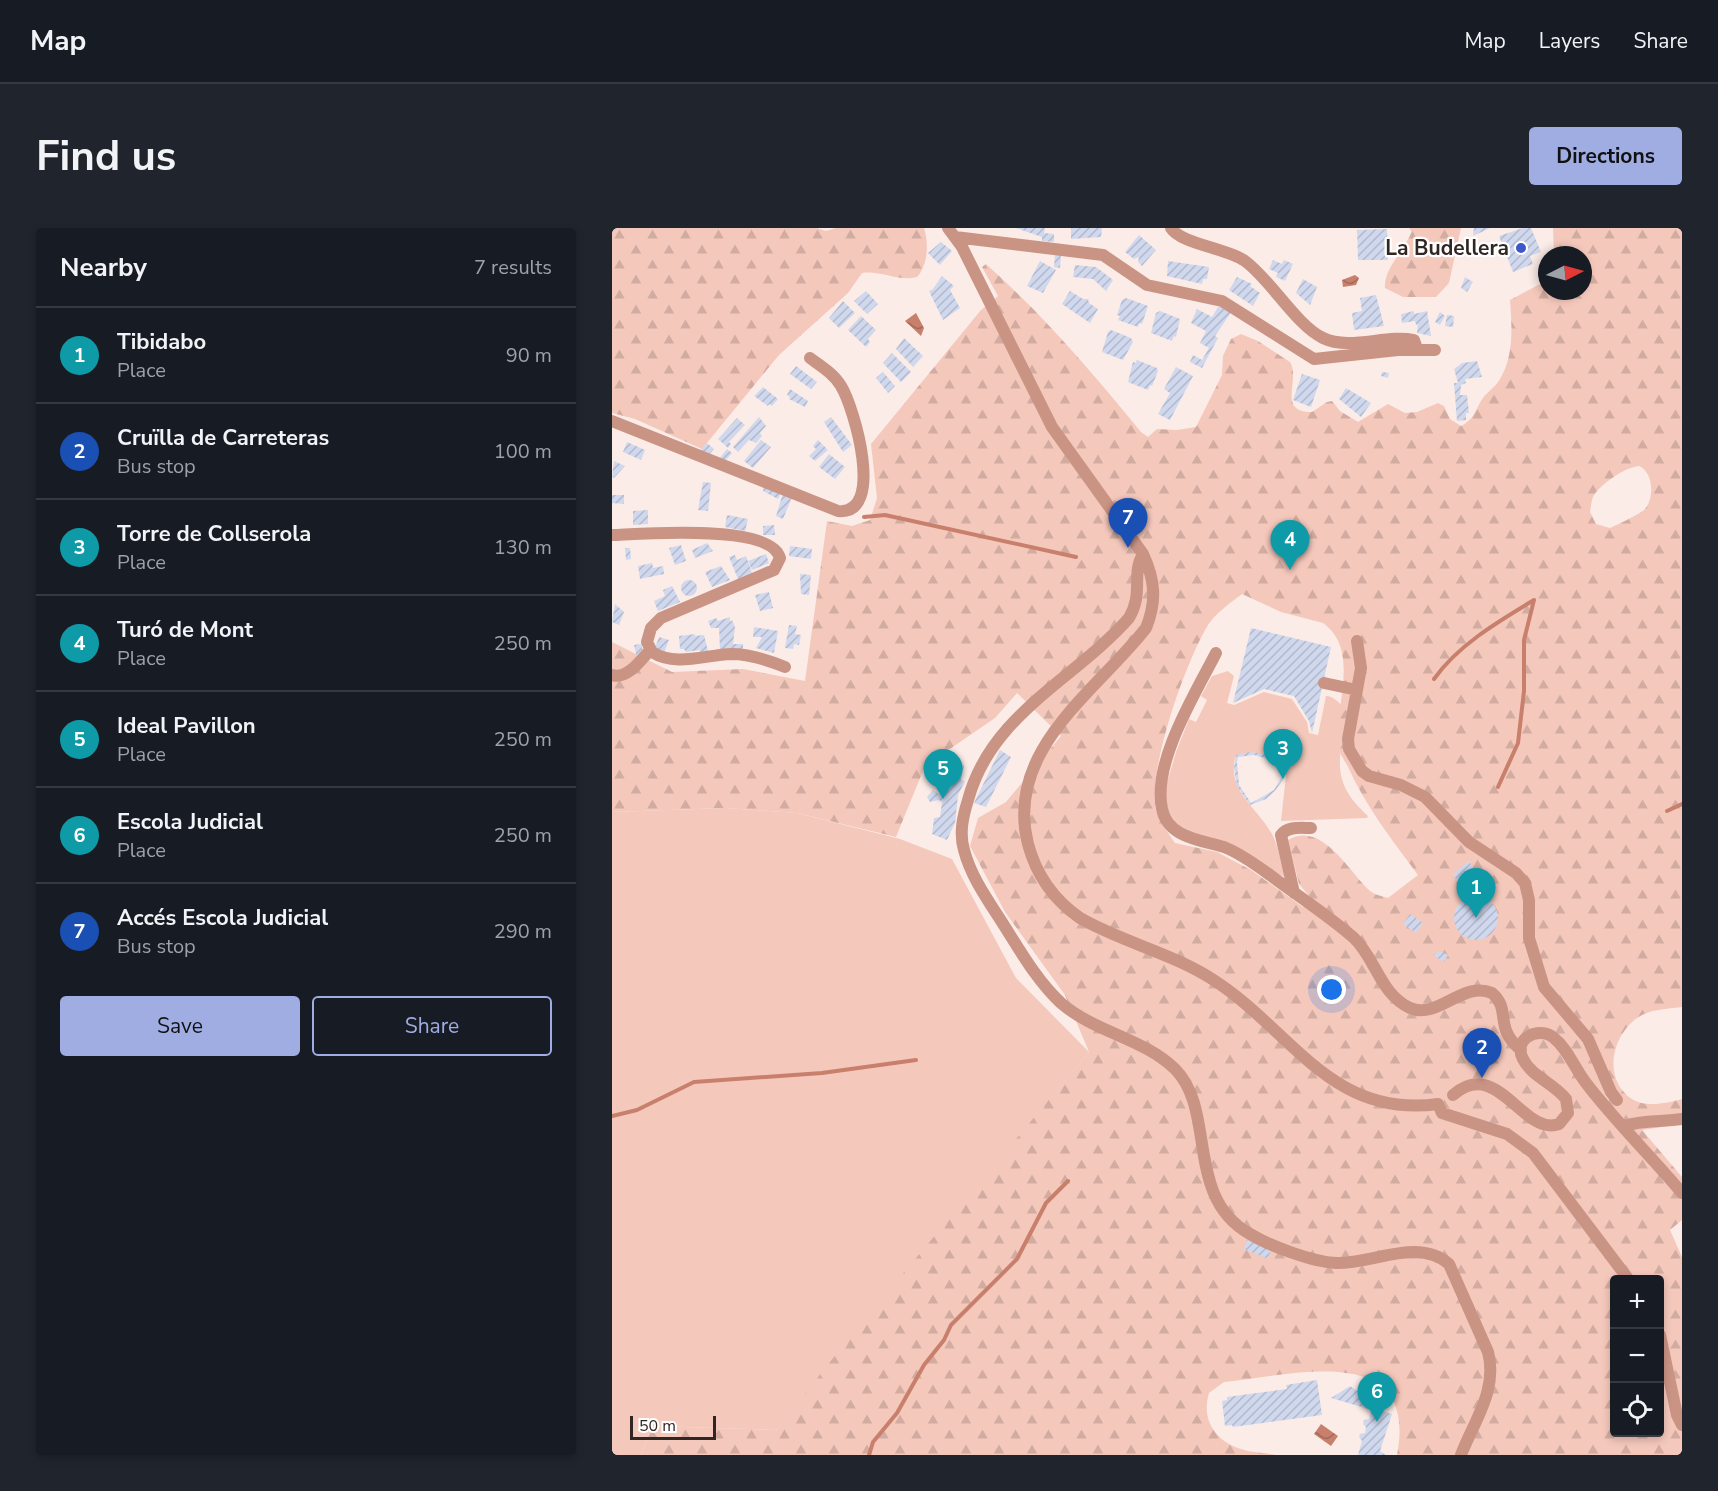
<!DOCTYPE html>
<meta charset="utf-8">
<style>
:root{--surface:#171b24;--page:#20242c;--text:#f1f3f6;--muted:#9ea1a6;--line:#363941;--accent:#a0ade2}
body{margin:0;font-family:"Nunito Sans",sans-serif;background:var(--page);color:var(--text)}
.controls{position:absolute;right:18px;bottom:18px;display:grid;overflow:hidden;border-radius:6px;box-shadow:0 3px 9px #0003}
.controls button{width:54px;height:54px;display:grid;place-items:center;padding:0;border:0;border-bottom:2px solid var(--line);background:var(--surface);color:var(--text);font:30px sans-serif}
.compass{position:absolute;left:926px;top:18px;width:54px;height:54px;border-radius:50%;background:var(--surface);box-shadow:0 3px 9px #0003;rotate:84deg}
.scale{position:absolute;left:18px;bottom:15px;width:86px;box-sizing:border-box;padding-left:6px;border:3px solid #302623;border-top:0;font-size:16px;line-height:21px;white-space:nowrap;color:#302623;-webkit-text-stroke:4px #fff;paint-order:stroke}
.you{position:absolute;left:720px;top:762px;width:21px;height:21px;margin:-15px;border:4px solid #fff;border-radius:50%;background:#1a73e8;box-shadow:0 0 0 9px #1a73e833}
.badge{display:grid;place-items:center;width:39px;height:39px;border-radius:50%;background:var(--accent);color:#fff;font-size:20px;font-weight:700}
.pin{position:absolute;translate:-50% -50px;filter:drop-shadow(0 2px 3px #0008)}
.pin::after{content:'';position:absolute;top:32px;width:21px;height:18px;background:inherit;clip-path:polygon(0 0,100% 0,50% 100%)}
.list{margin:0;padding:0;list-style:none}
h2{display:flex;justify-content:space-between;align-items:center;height:78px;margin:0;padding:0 24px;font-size:26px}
h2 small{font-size:20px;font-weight:400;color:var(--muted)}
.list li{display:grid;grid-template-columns:39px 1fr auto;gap:18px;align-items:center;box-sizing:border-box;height:96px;padding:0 24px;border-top:2px solid var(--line)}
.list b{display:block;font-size:22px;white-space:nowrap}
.list p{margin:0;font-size:20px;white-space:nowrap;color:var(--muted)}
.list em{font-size:20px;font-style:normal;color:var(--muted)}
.actions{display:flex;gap:12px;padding:18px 24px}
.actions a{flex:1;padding:14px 0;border:2px solid var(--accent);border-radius:6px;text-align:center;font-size:21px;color:var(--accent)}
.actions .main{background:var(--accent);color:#111}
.icon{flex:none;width:33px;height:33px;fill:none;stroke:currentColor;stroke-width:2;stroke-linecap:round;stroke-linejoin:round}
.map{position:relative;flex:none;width:1070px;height:1227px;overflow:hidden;border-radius:6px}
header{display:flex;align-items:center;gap:36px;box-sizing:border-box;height:84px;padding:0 30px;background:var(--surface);border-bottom:2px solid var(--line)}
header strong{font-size:28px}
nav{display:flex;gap:33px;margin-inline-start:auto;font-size:21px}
.intro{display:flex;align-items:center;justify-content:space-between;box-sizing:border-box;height:144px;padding:0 36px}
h1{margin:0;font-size:42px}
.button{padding:15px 27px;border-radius:6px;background:var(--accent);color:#111;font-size:21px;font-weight:700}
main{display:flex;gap:36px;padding:0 36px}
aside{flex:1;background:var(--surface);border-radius:6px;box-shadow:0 3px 9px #0003}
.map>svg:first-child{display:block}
.grass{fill:#f5c8bc}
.forest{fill:url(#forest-firs);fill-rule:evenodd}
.water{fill:url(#water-waves)}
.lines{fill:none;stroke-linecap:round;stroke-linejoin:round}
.stream{stroke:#c8806d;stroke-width:4}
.building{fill:url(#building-hatch);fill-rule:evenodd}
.minor{stroke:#ca9485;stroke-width:12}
.poi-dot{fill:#3e57ca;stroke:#fff;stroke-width:2}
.labels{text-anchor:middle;stroke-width:4.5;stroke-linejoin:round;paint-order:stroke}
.poi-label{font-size:21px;font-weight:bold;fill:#302623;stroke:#fff;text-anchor:end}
</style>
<header>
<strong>Map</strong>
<nav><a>Map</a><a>Layers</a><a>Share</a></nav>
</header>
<div class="intro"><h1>Find us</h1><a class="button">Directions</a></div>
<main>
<aside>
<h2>Nearby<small>7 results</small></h2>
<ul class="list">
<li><span class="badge" style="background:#0f9aa8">1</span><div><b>Tibidabo</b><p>Place</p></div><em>90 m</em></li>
<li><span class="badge" style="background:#1a4fb4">2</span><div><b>Cruïlla de Carreteras</b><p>Bus stop</p></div><em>100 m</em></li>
<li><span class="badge" style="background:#0f9aa8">3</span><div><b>Torre de Collserola</b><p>Place</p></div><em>130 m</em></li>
<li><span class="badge" style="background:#0f9aa8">4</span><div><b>Turó de Mont</b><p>Place</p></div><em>250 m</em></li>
<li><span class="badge" style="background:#0f9aa8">5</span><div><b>Ideal Pavillon</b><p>Place</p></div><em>250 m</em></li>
<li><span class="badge" style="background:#0f9aa8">6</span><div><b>Escola Judicial</b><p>Place</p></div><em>250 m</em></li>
<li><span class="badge" style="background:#1a4fb4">7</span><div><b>Accés Escola Judicial</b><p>Bus stop</p></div><em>290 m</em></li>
</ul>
<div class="actions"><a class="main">Save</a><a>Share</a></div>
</aside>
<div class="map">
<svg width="1070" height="1227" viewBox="0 0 1070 1227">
<defs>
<pattern id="forest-firs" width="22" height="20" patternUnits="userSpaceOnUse" patternTransform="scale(1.5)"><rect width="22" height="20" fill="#f5c8bc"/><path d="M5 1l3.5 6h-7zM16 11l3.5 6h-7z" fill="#d2aca1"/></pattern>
<pattern id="water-waves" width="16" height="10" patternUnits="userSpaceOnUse" patternTransform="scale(1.5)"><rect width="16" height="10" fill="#c8806d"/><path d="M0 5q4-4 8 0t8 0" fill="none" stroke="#a36959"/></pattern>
<pattern id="building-hatch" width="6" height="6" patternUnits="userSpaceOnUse" patternTransform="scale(1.5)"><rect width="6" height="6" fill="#d0d8ee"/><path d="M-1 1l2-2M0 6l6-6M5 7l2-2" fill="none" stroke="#b3b9cc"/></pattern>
</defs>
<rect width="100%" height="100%" fill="#fcece7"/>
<path class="grass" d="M616,443l6,5 -7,27 7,2 30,-13 28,7 15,23 2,11 9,2 8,-39c6,0 15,6 17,13 5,19 -8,47 -1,70 4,15 15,27 26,37l-1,2 -86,3 6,-55 -20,-12 -31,1c-11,36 23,53 37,81 6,12 8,28 12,41l-102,-45 -15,-20 -4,-19 12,-41 13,-33 7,3 11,-22 -6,-4 11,-20z
M114,580l71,5 103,26 52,20 64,119 73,74 -313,378 -124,-4 -11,29h-29v-643z"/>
<path class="forest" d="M0,0h205l9,3 10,-3h88c5,15 4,37 -7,49 -19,5 -36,-7 -55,-4l-14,20 -69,62 -77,94 -67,-30 -23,-6z
M797,0h52l-12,55 -13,14h-33l-18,-9c-2,-19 20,-38 27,-57z
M941,0h129v779c-15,2 -32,2 -45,11 -25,18 -35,61 -5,81 14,9 35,4 50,0v25l-40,6 40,47v43l-12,10 12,27v198h-285c22,-115 -104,-80 -173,-73l-15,11c-9,30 10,52 39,58 10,2 19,2 28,4h-635l11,-29 124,4 77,-97 236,-281 -24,-57 -60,-83 -35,-66 8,-28 28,-16 55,-66 -44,-43 -22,25 -70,48 -29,71 -99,-24 -71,-5 -114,4v-170l60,30 71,-3 62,12 22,-160 25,5 18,-6 7,-22 -6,-54 110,-134 17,-14 -16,-29 4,-3c59,53 105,107 155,168l7,5 9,-8 20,1 19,-3 26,-52 1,-19 8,-17 10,-5 17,7 32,21c11,18 -14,50 22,50l15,-10 5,-1 8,10 18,11 30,-18 17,9 12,-1 21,-9 6,3 6,13 11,7c13,-7 13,-13 20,-25 5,-9 14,-13 19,-22 14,-23 12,-52 10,-79l30,-16 7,-7v14h36v-36h-29zM1027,238c14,6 16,31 6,43 -5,5 -28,16 -35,19l-14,-4 -6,-12c1,-4 1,-10 3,-15 6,-12 32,-30 46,-31zM630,366l39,18 42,11c39,28 10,87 15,123 1,7 7,15 10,21 18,40 44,73 70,108l-30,23c-6,-2 -13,-3 -18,-7 -21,-19 -48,-71 -82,-51l11,44 11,13 -7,10 -52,-37 -34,-18 -42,-9c-6,-9 -16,-22 -19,-32 -9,-41 30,-150 52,-186 8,-12 22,-22 34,-31zM1002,1052h46v152h-46z"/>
<path class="water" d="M743,47l4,3 -3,7 -13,2 -1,-7z
M304,85l8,15 -3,8 -16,-15z
M709,1196l17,12 -7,10 -17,-12z"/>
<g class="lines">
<path class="stream" d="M252,289l21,-2 191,42
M822,451c24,-34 65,-58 100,-79
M886,559l20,-44 6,-52v-51l10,-40
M1055,583l15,-7
M0,888l25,-6 57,-28 128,-9 94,-13
M257,1227l4,-13 24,-29 27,-48 20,-25 7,-15 66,-66 29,-56 22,-22"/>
</g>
<path class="building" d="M404,0h29l-1,5 10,1v8l-12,-1v-4z
M459,0h31l-1,9 -30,2z
M862,0h16l-17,8z
M911,0h8l10,24 -11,4 3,8 -20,8 -14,-36z
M775,1l1,31h-30l-1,-30z
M527,7l17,15 -14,16 -4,-4 1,-5 -5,2 -9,-7z
M329,14l11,9 -12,14 -12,-12z
M443,27h6l-1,13 -6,-1z
M661,32l9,4 2,-4 9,4 -8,17 -9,-4 2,-4 -9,-4z
M428,33l16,9 -13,23 -16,-7z
M556,33l41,6 -2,12h-4l-1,5 -35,-8z
M463,37l21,2 17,13 -7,11 -13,-12 -20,-2z
M330,48l12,10 -4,4 10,18 -17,12 -14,-29 4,-2z
M625,49l15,7 -2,2 10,7 -7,13 -24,-16z
M853,49l8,5 -6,10 -6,-4z
M691,51l14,8 -7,18 -14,-12z
M254,63l12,13 -11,10 -13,-13z
M458,63l13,8h5l1,4 9,6 -8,14 -28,-19z
M764,67l8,31 -30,4 -2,-17 10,-2 -2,-13z
M514,70l22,8 -6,18 -3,-1 -1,4 -20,-7 2,-4 -3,-1 5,-15z
M231,73l12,12 -16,15 -10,-10z
M610,78l10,5 -17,25 3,2 -16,30 -12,-6 3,-7 9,5 7,-12 -9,-5 6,-12 -15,-8 6,-14 15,8 6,-10z
M548,83l20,8 -4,18 -2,-1 -2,5 -21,-8 5,-20z
M802,83v3l13,-3 4,25 -14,-3 1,-9 -2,1 -1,-4 -13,2 -1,-9z
M828,84l5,4 -5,9 -5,-3z
M835,87l7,1 -1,11 -8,-1z
M249,88l15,14 -8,9 2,3 -4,5 -18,-17z
M499,102l20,8 2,4 -10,18 -21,-8 6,-20z
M292,110l19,18 -10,11 -17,-18z
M280,125l19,19 -10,10 -18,-19z
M525,132l20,8 1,3 -6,15 -2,-1 -2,5 -20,-8 5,-20 3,1z
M865,133l5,16 -17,2 1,4 -5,2 -1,10h7l2,18h-3v7l-9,1 -3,-38h4l-4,-14 8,-6z
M184,138l21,16 -6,7 -21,-15z
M564,139l17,9 -23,44 -12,-6 12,-21 -6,-4z
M271,144l12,14 -7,7 -12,-15z
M770,144l7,1 -1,5 -7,-2z
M690,146l18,6 -9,27 -18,-7z
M151,159l15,12 -6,7 -3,-2 -1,2 -14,-10z
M734,160l25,15 -10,14 -22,-18z
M178,161l18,12 -3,6 -16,-8 1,-2 -3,-2z
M147,189l7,9 -6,7 2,3 -6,7 -7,-3 -11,12 -5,-5z
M219,189l21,28 -9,7 -19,-30z
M125,190l8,7 -16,17 2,2 -3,4 -10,-9z
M149,212l10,7 -18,21 -9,-7z
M206,212l10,10 -13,11 -6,-5 7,-7 -3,-3z
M15,214l18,8 -4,10 -18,-8z
M95,215l7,6 -5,6 -9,-4z
M115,221l5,4 -6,7 -7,-1z
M217,226l16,13 -10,12 -16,-12z
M2,233l11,5 -11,12 -2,-1z
M91,254l8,1 -3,28 -10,-1z
M152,258l17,7 -3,6 -15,-8z
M171,265l9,4 -9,22 -7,-3z
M0,267h12v9l-12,-1z
M36,282v14l-15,1v-14z
M115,287l21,4 -3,12 -20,-4z
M162,297l1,10h-12v-9z
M95,315l6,8 -18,7 -3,-8z
M69,317l5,16 -11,4 -6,-17z
M178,318l22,3 -1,10 -22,-3z
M13,320h5l1,11 -5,1z
M154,326l3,9 -17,7 -4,-9z
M123,327l2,5 9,-4 6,17 -14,6 -9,-22z
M40,335l1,5 10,-2 1,8 -24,5 -2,-13z
M109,338l9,14 -18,7 -7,-15z
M188,346l11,1 -2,20 -8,-1z
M69 360a8 8 0 1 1 16 0a8 8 0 1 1-16 0Z
M60,358l8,16 -22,9 -4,-10 11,-5 -2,-6z
M157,364l4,16 -13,3 -5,-16z
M3,376l9,8 -5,13 -7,-3z
M118,389v5l2,-2 3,7 -2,17h10v6h-23l-1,-22h-8l-3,-7 8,-3 2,3z
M177,397l8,1 -2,8 6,1 -2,10 -5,-1 -1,5 -8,-1z
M142,399l24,4 -4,22 -18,-5 6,-11h-9z
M639,400l80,19 -19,86 -3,-12 -15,-25 -30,-7 -31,14z
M83,406v2l9,-1 4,16 -8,1 -1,-5v3l-13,2 -2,-3h-4l-1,-13z
M47,409l10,3 -5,13 -9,-5z
M29,416l2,7 -6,7 -3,-13z
M388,522l11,7 -25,50 -12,-4z
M638,524l17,2 20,13 -3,11 -9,13 -9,8 -16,6 -13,-19 -3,-18 2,-13zM642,527l22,6 9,10 -11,19 -23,13 -12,-18 -2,-23 1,-5z
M340,531l9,2 3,5 -3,14 4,1 -7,14 -3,28 -8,17 -15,-6 2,-16 6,-1 2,-15 -3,-2 -9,2 -3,-5 6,-7 7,5 7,-33z
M857,633l4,7 -9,5 7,12 -9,5 -9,-16z
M842 690a22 22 0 1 1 44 0a22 22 0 1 1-44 0Z
M798,686l13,9 -7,10 -13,-9z
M828,723l8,4 -4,7 -11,-7z
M635,1012l24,9 -3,10 -24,-10z
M705,1152l5,35 -89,12 -1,-2 -7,1 -3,-25 5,-1v-3l60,-8 -1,-4z
M738,1158l15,10 3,-5 12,7 3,6h-7l-3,4 19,6 -12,37 6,4h-28l4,-14 -3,-4 1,-3 5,-1 1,-6 -3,-3 1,-4 5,-1 3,-9 -41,-12z"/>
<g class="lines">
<path class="minor" d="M336,0l14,19 90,180 91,127c12,26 14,47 3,74 -50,64 -142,122 -118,216 8,30 26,56 52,74 42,24 91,35 132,61 78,49 118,140 226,125
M559,0c10,16 56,20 74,33 26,19 51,64 78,77 27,13 63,-4 91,2l3,9
M343,9l148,18 44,30 75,16 92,58 84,-9h37
M0,193l226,90c48,5 16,-104 3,-125 -7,-12 -20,-20 -31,-28
M0,307c29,-1 159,-12 168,23l-6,12 -113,48 -10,10 -4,14 5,10c23,15 53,3 79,2 19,0 37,6 54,13
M531,326c-12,20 1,39 -14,64 -55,62 -138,96 -161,182 -5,16 -9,33 -4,50 6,23 19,43 32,63 20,30 38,65 65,90 33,29 82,35 114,66 42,42 9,128 75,165 20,12 63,28 86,29 37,1 82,-26 113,1l39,88c10,38 -14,69 -27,103
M745,413l4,27 -13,71 1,10 13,22 7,5 32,9 24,12 44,45 47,31 9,10 4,17v38l15,49 44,52 23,53 6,8
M604,425c-21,41 -64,110 -54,156 6,29 39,31 62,38 16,6 32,18 46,28 28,21 58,40 84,63 22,21 26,56 56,70 28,12 53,-28 82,-15 20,17 1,34 29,57
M0,447c15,5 29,-15 38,-25
M712,455l33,7
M682,665l-13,-58c7,-9 19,-7 30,-7
M841,867c45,-39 70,42 106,29l9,-11 -2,-14c-11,-15 -35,-23 -43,-40 -11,-20 16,-34 31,-21 14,11 21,31 32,45 29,38 65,73 96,110
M826,876l4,9 65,21 26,19 96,127
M1012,898c18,-6 39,-4 58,-7
M1048,1107l17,80 5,10"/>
</g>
<circle class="poi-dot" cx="909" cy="20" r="6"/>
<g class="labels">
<g class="poi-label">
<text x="897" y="27">La Budellera</text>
</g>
</g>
</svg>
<div class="controls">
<button>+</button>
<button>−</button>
<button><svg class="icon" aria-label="locate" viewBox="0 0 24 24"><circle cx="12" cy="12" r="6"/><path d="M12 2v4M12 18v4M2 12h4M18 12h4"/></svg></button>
</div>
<svg class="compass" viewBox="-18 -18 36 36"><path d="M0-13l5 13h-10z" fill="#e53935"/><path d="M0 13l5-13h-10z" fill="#9ea1a6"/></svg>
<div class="scale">50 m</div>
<div class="you"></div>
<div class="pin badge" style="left:864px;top:690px;background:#0f9aa8">1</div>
<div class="pin badge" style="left:870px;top:850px;background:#1a4fb4">2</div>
<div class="pin badge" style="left:671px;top:551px;background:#0f9aa8">3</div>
<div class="pin badge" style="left:678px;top:342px;background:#0f9aa8">4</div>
<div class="pin badge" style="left:331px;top:571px;background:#0f9aa8">5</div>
<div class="pin badge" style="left:765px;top:1194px;background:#0f9aa8">6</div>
<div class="pin badge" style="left:516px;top:320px;background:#1a4fb4">7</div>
</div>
</main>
